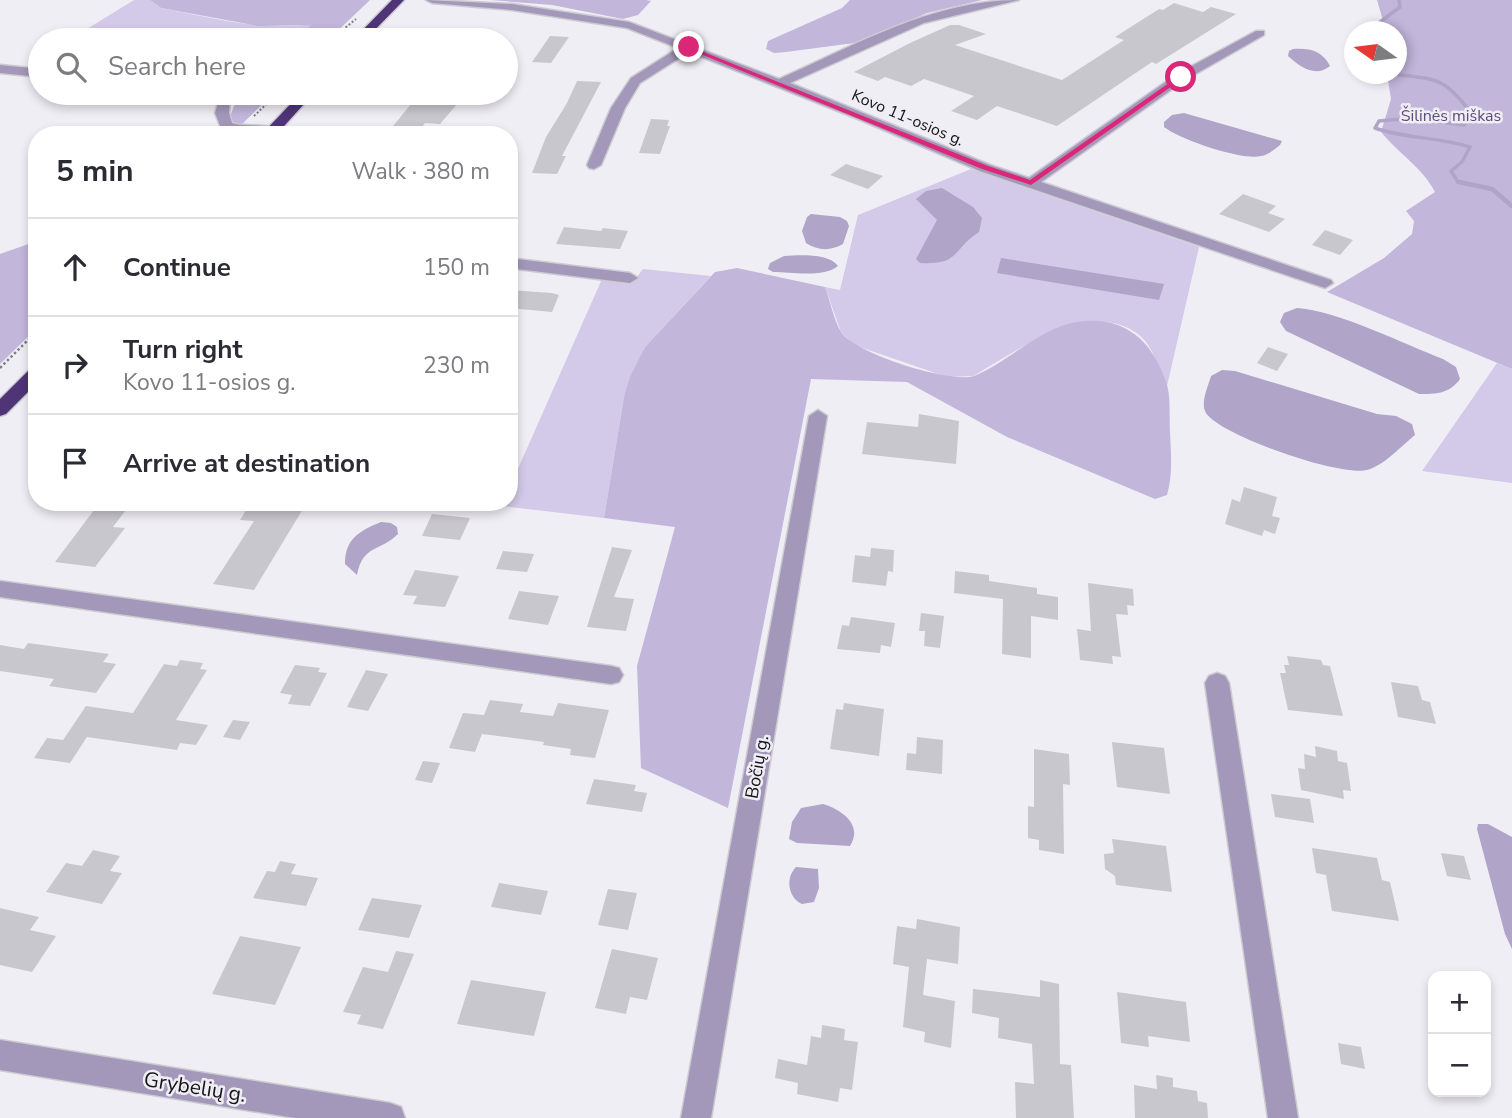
<!DOCTYPE html>
<meta charset="utf-8">
<style>
:root{--surface:#fff;--page:#f7f7f7;--text:#2b2b33;--muted:#7c7c81;--line:#e1e1e2}
body{margin:0;font-family:"Nunito Sans",sans-serif;background:var(--page);color:var(--text)}
.controls{position:absolute;right:21px;bottom:21px;display:grid;overflow:hidden;border-radius:14px;box-shadow:0 4px 10px #0003}
.controls button{width:63px;height:63px;display:grid;place-items:center;padding:0;border:0;border-bottom:2px solid var(--line);background:var(--surface);color:var(--text);font:35px sans-serif}
.compass{position:absolute;left:1344px;top:21px;width:63px;height:63px;border-radius:50%;background:var(--surface);box-shadow:0 4px 10px #0003;rotate:284deg}
.stop{position:absolute;width:21px;height:21px;margin:-16px;border:5px solid #db2777;border-radius:50%;background:#fff}
.stop.end{background:#db2777;border-color:#fff;box-shadow:0 2px 7px #0008}
.list{margin:0;padding:0;list-style:none}
h2{display:flex;justify-content:space-between;align-items:center;height:91px;margin:0;padding:0 28px;font-size:30px}
h2 small{font-size:23px;font-weight:400;color:var(--muted)}
.list li{display:grid;grid-template-columns:46px 1fr auto;gap:21px;align-items:center;box-sizing:border-box;height:98px;padding:0 28px;border-top:2px solid var(--line)}
.list b{display:block;font-size:26px;white-space:nowrap}
.list p{margin:0;font-size:23px;white-space:nowrap;color:var(--muted)}
.list em{font-size:23px;font-style:normal;color:var(--muted)}
.icon{flex:none;width:38px;height:38px;fill:none;stroke:currentColor;stroke-width:2;stroke-linecap:round;stroke-linejoin:round}
.map{position:relative;flex:none;width:1512px;height:1118px;overflow:hidden}
.search{position:absolute;background:var(--surface);box-shadow:0 4px 10px #0003;left:28px;top:28px;width:490px;height:77px;display:flex;align-items:center;gap:18px;box-sizing:border-box;padding:0 24px;border-radius:38px;color:var(--muted);font-size:26px}
.panel{position:absolute;background:var(--surface);box-shadow:0 4px 10px #0003;left:28px;top:126px;width:490px;height:385px;border-radius:28px}
.map>svg:first-child{display:block}
.green{fill:#d3c9e8}
.forest{fill:#c2b6db}
.water{fill:#b0a4c8}
.lines{fill:none;stroke-linecap:round;stroke-linejoin:round}
.stream-far1{stroke:#b0a4c8;stroke-width:3.5}
.stream{stroke:#b0a4c8;stroke-width:4.5}
.building{fill:#c9c7ce}
.minor-casing{stroke:#cdcbd2;stroke-width:3}
.highway-casing{stroke:#cdcbd2;stroke-width:3}
.path-far1{stroke:#817f84;stroke-width:2;stroke-dasharray:2 2;stroke-linecap:butt}
.path{stroke:#817f84;stroke-width:2.5;stroke-dasharray:2.5 2.5;stroke-linecap:butt}
.minor{fill:#a398ba;fill-rule:evenodd}
.highway{fill:#4f3478;fill-rule:evenodd}
.route{fill:#db2777}
.labels{text-anchor:middle;stroke-width:5;stroke-linejoin:round;paint-order:stroke}
.far-park-label{font-size:16px;fill:#5d4b7d;stroke:#f0eef5}
.far-street-label{font-size:16px;fill:#171619;stroke:#f0eef5}
.street-label{font-size:18px;fill:#171619;stroke:#f0eef5}
.near-street-label{font-size:21px;fill:#171619;stroke:#f0eef5}
</style>
<div class="map">
<svg width="1512" height="1118" viewBox="0 0 1512 1118">
<rect width="100%" height="100%" fill="#f0eef5"/>
<path class="green" d="M134,0h16l11,8c51,10 100,23 152,16l-18,16h-226z
M971,169l228,78 -32,139c-8,-16 -14,-41 -29,-52 -50,-36 -121,17 -165,42l-26,1 -93,-32 -13,-13 -16,-45 15,3 18,-75z
M643,269l68,7 -66,71 -21,50 -20,121 -102,-12 1,-4h6v-13l93,-210 31,3z
M1497,363l15,6v114l-90,-12z"/>
<path class="forest" d="M150,0h220l-42,40h-33l16,-15 -52,1 -98,-18z
M491,0h155l5,1 -13,14 -15,4 -71,-14z
M850,0h132l-55,13 -65,29 -76,10 -12,1 -8,-4 2,-8 74,-33z
M1377,0h135v369l-185,-77 57,-34 28,-24 2,-13 -8,-10 29,-19c-12,-24 -37,-39 -54,-60l10,-33 -4,-25h9v-42l-10,-1z
M239,93h35l-31,30h-10l-4,-4z
M37,241v87l-37,36v-110z
M737,268l88,19c5,14 9,33 16,45 13,21 110,52 133,44 35,-14 65,-48 103,-54 48,-7 76,19 90,63 4,14 2,33 3,47 1,23 3,42 -3,63l-12,4 -148,-62 -100,-55 -96,-3 -83,429 -87,-40 -4,-102 38,-139 -71,-9 20,-121 6,-20 15,-30 70,-75z"/>
<path class="water" d="M1293,49c16,-1 29,1 37,17 -14,12 -30,1 -42,-10l1,-5z
M1184,113l98,28 -2,4c-5,4 -12,10 -19,11 -19,5 -82,-17 -97,-29v-5l8,-7z
M942,188l31,19 9,11 -3,14c-28,18 -18,33 -59,31l-4,-4 21,-39 -21,-21 10,-8z
M811,214l29,3 7,4 2,5 -6,18c-12,7 -25,7 -37,-1l-4,-12 5,-14z
M784,256c15,-1 45,-3 54,10 -14,12 -47,6 -65,6l-5,-3 2,-6z
M1001,258l163,26 -5,16 -162,-27z
M1297,308c39,2 107,36 146,51l13,8 4,12c-11,15 -24,15 -41,15l-133,-63 -6,-9 4,-9z
M1222,370l13,1 142,43 19,2 16,8 3,11c-14,11 -30,30 -48,35 -26,7 -146,-34 -161,-57 -6,-10 2,-26 5,-37z
M381,522l10,1 6,4 1,7c-18,18 -35,10 -41,41l-12,-11c0,-25 14,-33 36,-42z
M823,804c17,5 41,20 27,42l-53,-3 -8,-4 3,-17 9,-14z
M1478,824h10l24,13v112l-7,-15 -28,-105z
M796,867l22,2 1,19 -5,14 -12,2c-14,-6 -17,-26 -6,-37z"/>
<g class="lines">
<path class="stream-far1" d="M1367,32l33,-25 -1,-7
M1391,74c51,6 50,2 83,42l-10,9 -51,-7 -34,3 -4,7c31,11 64,9 95,19l-8,15 -11,9 7,11 10,2"/>
<path class="stream" d="M1459,182l33,7 20,17"/>
</g>
<path class="building" d="M1174,3l29,9 8,-5 25,7 -80,50 -4,-2 -95,64 -60,-20 -20,14 -26,-9 23,-15 -50,-17 -13,7 -26,-9 -7,4 -24,-9 56,-29 40,-18h9l27,9 -31,11 107,35 62,-40 -9,-3 44,-28 4,1z
M550,36l19,1 -18,26 -19,-1z
M577,81l24,1 -39,74h4l-9,18 -25,-1 14,-36 21,-34z
M420,93l45,2 -25,29 -15,-1 -8,10 -28,-2z
M651,119l18,1 -2,6h3l-10,28 -21,-1z
M846,164l37,12 -15,13 -38,-14z
M1243,194l33,12 -8,7 17,6 -16,13 -50,-18z
M564,227l37,4 2,-3 25,3 -8,18 -64,-5z
M1325,230l28,10 -13,15 -28,-10z
M509,290l43,3 7,2 -7,17 -43,-4z
M1268,347l20,7 -11,17 -20,-8z
M919,414l40,7 -3,43 -94,-10 5,-32 51,5z
M1244,487l33,10 -5,19 8,2 -5,16 -11,-4 -2,6 -37,-12 7,-25 8,3z
M100,502h32l-19,25 12,1 -30,39 -40,-5z
M251,502l55,2 -52,86 -41,-6 41,-63 -14,-1z
M432,514l38,4 -10,22 -38,-4z
M612,547l20,3 -18,47 20,2 -8,32 -39,-4z
M871,548l23,2 -1,22 -5,-1 -2,15 -34,-4 3,-27 15,2z
M503,551l31,3 -7,18 -31,-3z
M415,570l44,6 -14,31 -32,-3 4,-8 -14,-1z
M955,571l34,4v6l48,7v6l21,3v23l-27,-4v42l-29,-4 1,-55 -49,-6z
M1088,583l45,6 1,17 -7,-1 1,10 -12,-1 5,43 -9,-1 1,8 -33,-4 -3,-31 14,2z
M519,591l40,5 -11,29 -40,-6z
M921,613l23,3 -4,32 -16,-2 1,-15h-6z
M851,617l44,6 -4,24 -10,-2 -1,8 -43,-4 5,-24 7,1z
M28,643l81,11 -6,8 13,2 -20,29 -47,-7 5,-7 -54,-8v-26l24,4z
M1287,656l34,4 2,5 7,1 13,50 -55,-6 -8,-37h6l-2,-8h5z
M180,660l23,3 -3,6 7,1 -31,50 32,5 -12,20 -16,-2 -3,7 -90,-13 -17,26 -36,-5 13,-20 16,2 23,-34 47,7 31,-49 13,2z
M295,665l25,3 -2,4 9,1 -17,33 -22,-2 4,-9 -12,-2z
M366,670l22,4 -20,37 -21,-4z
M1391,682l27,4 4,14 8,2 6,22 -38,-7z
M490,700l33,4 -3,8 33,4 5,-13 51,7 -14,48 -25,-3 1,-6 -28,-4 1,-3 -62,-8 -7,18 -26,-4 14,-35 21,2z
M844,703l40,6 -5,47 -49,-7 6,-40 7,1z
M233,720l17,2 -10,18 -17,-3z
M917,737l26,3 -1,34 -36,-4 1,-17 9,1z
M1112,742l52,6 6,46 -53,-7z
M1315,746l22,5 1,10 9,2 4,28 -8,-1 1,9 -43,-9 -3,-22 7,1 -1,-15 12,3z
M1034,749l35,5 1,31 -7,-1 1,70 -25,-4v-10l-11,-2v-32l6,1z
M423,761l17,2 -8,20 -17,-3z
M594,779l42,6 -2,6 13,2 -5,19 -56,-8z
M1271,794l39,5 4,24 -39,-6z
M1112,839l54,7 6,46 -56,-7 -1,-9 -10,-7 -1,-15 10,-1z
M1312,848l65,10 5,22 8,2 9,39 -67,-10 -6,-36 -10,-2z
M93,850l27,6 -10,15 12,2 -20,31 -56,-12 20,-29 16,3z
M1441,853l23,3 7,24 -24,-4z
M280,861l16,3 -5,10 27,4 -12,28 -53,-8 14,-27 8,1z
M499,883l49,8 -7,24 -50,-8z
M608,889l29,4 -9,37 -30,-5z
M372,898l50,7 -13,33 -51,-8z
M0,908l39,9 -9,13 26,6 -24,36 -32,-7z
M917,919l43,8 -2,37 -31,-5 -4,36 32,6 -4,47 -27,-6 1,-10 -22,-5 6,-60 -16,-3 4,-38 19,3z
M240,936l61,11 -26,58 -63,-11z
M612,949l46,9 -11,42 -17,-3 -4,17 -31,-6z
M396,951l18,3 -31,75 -26,-5 4,-9 -18,-3 20,-45 25,5z
M471,980l75,12 -12,44 -77,-12z
M1040,980l19,4 1,80 11,1 3,53h-58l-1,-36 19,2 -2,-40 -34,-6 1,-20 -27,-5 1,-24 67,8z
M1117,992l69,10 4,40 -42,-6 1,11 -28,-4z
M822,1025l23,4 -1,11 14,2 -6,48 -12,-2 -2,14 -41,-8 1,-11 -23,-5 3,-19 29,6 4,-29 10,2z
M1338,1043l23,4 4,22 -24,-5z
M1156,1075l17,3v9l24,4 1,10 9,2 1,15h-73l-1,-33 23,4z"/>
<g class="lines">
<g class="minor-casing">
<path id="minor" d="M426,0l86,4 117,18 150,57c76,-34 154,-79 240,-79l-95,23 -134,60 200,82 39,13 148,-104 79,-43h8v4l-79,45 -144,102 290,98 2,3 -8,5 -6,-2 -339,-115 -122,-52 -169,-67 -49,31 -15,25 -24,57 -7,4 -5,-1 -2,-3 24,-57 20,-30 47,-30 -51,-20 -115,-18 -80,-7z
M0,65l40,4v8l-40,-4z
M196,93h18l16,5 -1,15 3,10c14,5 35,-1 46,8 -13,10 -42,2 -57,-3l-6,-15 3,-10z
M509,258l121,15 8,5 -8,5 -121,-15z
M818,410l9,6 -116,702h-30l128,-702z
M0,581l611,85 8,2 4,7 -4,7 -8,2 -611,-87z
M1217,673l8,3 4,7 69,435h-30l-63,-435 4,-7z
M0,1040l390,63 11,4 4,11h-110l-295,-48z"/>
</g>
<g class="highway-casing">
<path id="highway" d="M392,0h12l-39,40h-12z
M301,93h13l-38,42h-15z
M37,367v16l-31,31 -6,2v-17l31,-31z"/>
</g>
<path class="path-far1" d="M330,40l26,-21
M254,116l24,-23"/>
<path class="path" d="M0,368l37,-37"/>
<use href="#minor" class="minor"/>
<use href="#highway" class="highway"/>
</g>
<path class="route" d="M686,45l302,121 42,14 149,-104 6,1 -154,108 -49,-16 -296,-121z"/>
<g class="labels">
<g class="far-park-label">
<text x="1451" y="121">Šilinės miškas</text>
</g>
<g class="far-street-label">
<text transform="translate(908 117) rotate(23)" y="6">Kovo 11-osios g.</text>
</g>
<g class="street-label">
<text transform="translate(757 767) rotate(-80)" y="6">Bočių g.</text>
</g>
<g class="near-street-label">
<text transform="translate(195 1087) rotate(9)" y="7">Grybelių g.</text>
</g>
</g>
</svg>
<div class="controls">
<button>+</button>
<button>−</button>
</div>
<svg class="compass" viewBox="-18 -18 36 36"><path d="M0-13l5 13h-10z" fill="#e53935"/><path d="M0 13l5-13h-10z" fill="#7c7c81"/></svg>
<div class="stop" style="left:1181px;top:77px"></div>
<div class="stop end" style="left:689px;top:47px"></div>
<div class="search"><svg class="icon" aria-label="search" viewBox="0 0 24 24"><circle cx="10" cy="10" r="6"/><path d="M15 15l6 6"/></svg>Search here</div>
<section class="panel">
<h2>5 min<small>Walk · 380 m</small></h2>
<ul class="list">
<li><svg class="icon" aria-label="ahead" viewBox="0 0 24 24"><path d="M12 20V5M6 11l6-6 6 6"/></svg><div><b>Continue</b></div><em>150 m</em></li>
<li><svg class="icon" aria-label="right" viewBox="0 0 24 24"><path d="M7 20v-9h11M14 6l5 5-5 5"/></svg><div><b>Turn right</b><p>Kovo 11-osios g.</p></div><em>230 m</em></li>
<li><svg class="icon" aria-label="arrive" viewBox="0 0 24 24"><path d="M6 21V4h12l-3 4 3 4H6"/></svg><div><b>Arrive at destination</b></div></li>
</ul>
</section>
</div>
